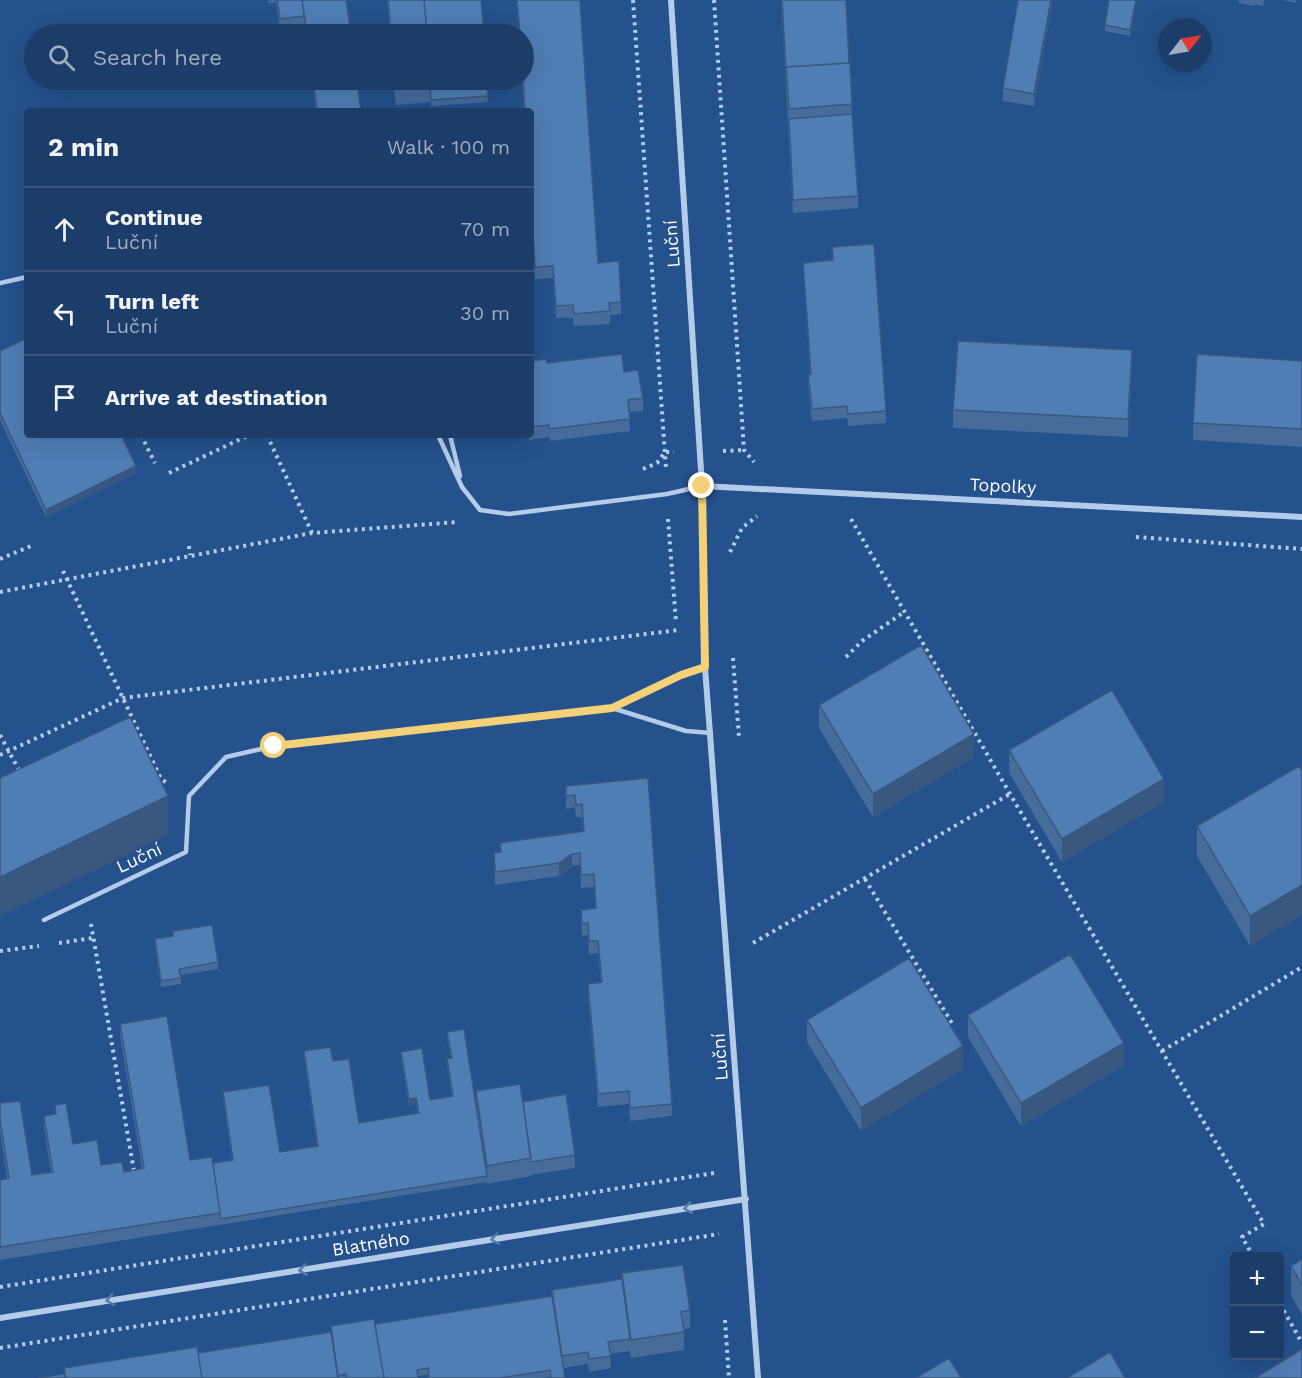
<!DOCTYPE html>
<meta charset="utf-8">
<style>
:root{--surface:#1c3d69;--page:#25446f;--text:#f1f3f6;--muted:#a0aec0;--line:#3a567d}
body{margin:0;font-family:"Work Sans",sans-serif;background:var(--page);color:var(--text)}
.controls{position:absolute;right:18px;bottom:18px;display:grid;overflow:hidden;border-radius:6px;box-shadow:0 6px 24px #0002}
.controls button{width:54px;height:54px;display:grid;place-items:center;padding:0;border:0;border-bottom:2px solid var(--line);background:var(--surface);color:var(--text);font:30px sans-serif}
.compass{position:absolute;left:1158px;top:18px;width:54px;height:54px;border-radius:50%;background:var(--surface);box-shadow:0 6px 24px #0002;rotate:59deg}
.stop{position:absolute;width:18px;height:18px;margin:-14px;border:4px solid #f4d178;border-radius:50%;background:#fff}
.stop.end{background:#f4d178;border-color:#fff;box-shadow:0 2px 6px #0008}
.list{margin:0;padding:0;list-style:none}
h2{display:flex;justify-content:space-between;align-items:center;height:78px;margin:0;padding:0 24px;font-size:26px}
h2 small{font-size:20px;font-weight:400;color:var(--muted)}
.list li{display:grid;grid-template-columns:39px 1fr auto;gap:18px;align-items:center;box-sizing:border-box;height:84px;padding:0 24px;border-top:2px solid var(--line)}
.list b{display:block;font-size:22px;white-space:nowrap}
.list p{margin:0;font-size:20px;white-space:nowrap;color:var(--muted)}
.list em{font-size:20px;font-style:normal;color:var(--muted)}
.icon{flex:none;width:33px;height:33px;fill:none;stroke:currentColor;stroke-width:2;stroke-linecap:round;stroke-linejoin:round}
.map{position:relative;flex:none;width:1302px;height:1378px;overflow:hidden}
.search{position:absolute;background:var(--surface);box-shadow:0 6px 24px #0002;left:24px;top:24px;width:510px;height:66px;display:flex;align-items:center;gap:15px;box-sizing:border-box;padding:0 21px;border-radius:33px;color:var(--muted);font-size:22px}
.panel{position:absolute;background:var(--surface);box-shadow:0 6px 24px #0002;left:24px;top:108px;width:510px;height:330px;border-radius:6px}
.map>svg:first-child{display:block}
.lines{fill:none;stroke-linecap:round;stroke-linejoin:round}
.path{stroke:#b4ccea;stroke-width:4;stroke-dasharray:3 4.5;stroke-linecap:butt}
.service{stroke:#b4ccea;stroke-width:4.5}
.minor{stroke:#b4ccea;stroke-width:6}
.wall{fill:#466c9c}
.shaded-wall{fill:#39587f}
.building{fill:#517db5;stroke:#39587f;stroke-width:1.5}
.oneway{stroke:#577cad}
.route{stroke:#f4d178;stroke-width:8}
.labels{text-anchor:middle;stroke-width:4.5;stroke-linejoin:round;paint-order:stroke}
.street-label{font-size:18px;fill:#fff;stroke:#25518c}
</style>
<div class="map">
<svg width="1302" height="1378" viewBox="0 0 1302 1378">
<rect width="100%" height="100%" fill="#25518c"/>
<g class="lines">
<path class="path" d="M633,0l33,469
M714,0l30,450 10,12
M141,435l14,28
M267,435l45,98
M723,451l21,-1
M643,469l14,-6 8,-11h9
M169,473l80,-38
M668,519l8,103
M851,519l159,275 254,430 -22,13 11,19
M1136,537l166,12
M189,546l1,9
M730,552l12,-24 15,-12
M0,559l31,-13
M63,571l98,208 8,5
M0,592l312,-59 146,-11
M846,657l16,-16 42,-29
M733,658l6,79
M0,735l20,37
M0,755l123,-57 556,-68
M865,879l88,146
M91,924l43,247
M59,943l34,-5
M753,943l257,-149
M0,951l39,-5
M1162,1051l140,-84
M0,1287l714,-114v-2
M1280,1304l22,39
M725,1320l4,58
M0,1348l719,-114"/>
<path class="service" d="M0,283l27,-6
M438,435l24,52 18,23 29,4 158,-20 35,-8
M450,435l10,41
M612,708l74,23 25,2
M44,920l142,-68 3,-56 37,-39 48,-11 338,-38 69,-33 24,-8"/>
<path class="minor" d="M671,0l31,486 3,181 53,711
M702,486l600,31
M0,1318l746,-119"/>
</g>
<path class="wall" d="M268,0h78l5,34h-45l-2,-10v4l-24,3 -4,-29 -7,2z
M387,0h94l3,34h-94z
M516,0h64l18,263 23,39v12l-11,1v9l-36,2 -1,-8h-17l-3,-40 -18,1 -4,-64v-104h-7l-2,-31h2v-46h-5z
M781,0h65l6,114 6,82v12l-65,5z
M1053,0l-19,106 -31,-5v-13z
M1109,0h28l-7,36 -25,-5v-6z
M1239,0h25l-1,6 -8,-2 -1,2 -15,-3z
M1283,0h13v3z
M312,80h45l4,31h-45z
M393,80h93l2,22 -57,4v-8v4l-35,3z
M832,247l54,164v12l-38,3 -1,-8 -35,3 -4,-35v-12h2l-7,-111 29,-3z
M0,351l136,122 -90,44 -46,-97z
M531,361l93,11 19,26v13l-14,1 1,19 -80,10 -1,-4 -20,3v-5h2z
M1302,361v86l-109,-7v-17z
M1132,368l-4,69 -175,-9v-18z
M819,705l155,52 -101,60 -54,-89z
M1009,750l155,52 -102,60 -53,-89z
M1302,771l-52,175 -53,-90v-30z
M648,778l24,326v12l-42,5 -1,-17 -31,3 -10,-111v-12l13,-2 -3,-29 -9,1 -1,-19 -6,1 -1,-14v-12l14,-2 -1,-21 -13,1 -1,-23 -8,1 -13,10 -64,9 -1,-32 6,-1v-9l83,-11 -1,-15h-6l-1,-10 -9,2v-23z
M173,931l45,31v7l-37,6v9l-20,3 -6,-42v-6l18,-3z
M968,1015l156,50 -103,61 -53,-89z
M807,1020l156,49 -102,62 -54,-89z
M120,1024l70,136 23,3 19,-3 -9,-61v-7l57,60 37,-6 -13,-89v-6l29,10 26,62 59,-10 -2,-9 -7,2 -8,-48v-6l29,48 22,-4 -5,-30v-7l4,-1 -4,-20v-6l29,72v-13l47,11 52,53v13l-44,7v1l-44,8v-2l-487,78v-80l7,-2 -7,-47v-28l32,72 19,-2 -7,-45v-12l11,-2v-9l18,39 28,21 23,7 18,-3 -22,-133z
M1302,1259v56l-11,-19v-30z
M622,1273l68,37v18l-6,1v21l-53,8 -1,-7 -20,3 1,14 -22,4 -1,-8 -25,4 2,10h-15v-1l-9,1h-113v-3l-10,1v2h-381l27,-4v-6l134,-15 133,-21v-6l44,-2 177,-28v-6l70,-11z"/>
<path class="shaded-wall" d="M1051,0h2l-19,106v-12z
M1136,0h1l-7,36v-6z
M1132,350v18l-4,69v-18z
M136,466v7l-90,44v-7z
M974,734v23l-101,60v-23z
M1164,779v23l-102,60v-23z
M168,796v39l-168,81v-39z
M572,854v12l-13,10v-13z
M1302,885v30l-52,31v-30z
M1124,1043v22l-103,61v-23z
M963,1046v23l-102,62v-23z
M416,1098v6l-7,2v-7z"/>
<path class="building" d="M277,0h25l2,16 -24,3z
M302,0h44l5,34h-44z
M388,0h36l3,34h-36z
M424,0h57l3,34h-57z
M517,0h63l18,263 21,-2 2,41 -12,1 1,8 -36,3 -1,-9 -17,1 -3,-40 -18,1 -4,-64v-92h-6l-2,-31h1v-46h-4z
M782,0h64l3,63 -63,4v5z
M1018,0h33l-17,94 -31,-6z
M1109,0h27l-6,30 -25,-5z
M850,63l2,41 -63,5 -3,-42z
M313,80h44l4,31h-44z
M395,80h35l1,4 -35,3z
M430,80h56l2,16 -57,4z
M852,114l6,82 -65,4 -4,-81z
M874,244l12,167 -38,3 -1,-8 -35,3 -4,-35h3l-8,-111 30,-3 -1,-13z
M27,338v97h94l15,31 -90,44 -46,-97v-62z
M958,341l174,9 -4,69 -175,-9z
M622,354l2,18 14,-2 5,28 -15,2 2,19 -80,10 -1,-4 -18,2v-66l15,-2 1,4z
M1197,354l105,7v68l-109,-6z
M921,645l53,89 -101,60 -54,-89z
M1112,690l52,89 -102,60 -53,-89z
M130,717l38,79 -168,81v-99z
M1299,766l3,5v114l-52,31 -53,-90z
M648,778l24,326 -42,4 -1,-17 -31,3 -10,-110 14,-2 -4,-41h-9l-1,-18 -6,1 -1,-14 15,-2 -2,-34 -13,1 -1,-22 -8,1 -13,9 -64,9 -1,-19 7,-1 -1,-9 84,-12 -2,-27 -6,1 -1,-10 -9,1v-10z
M212,925l6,37 -39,7 2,9 -20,3 -6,-42 18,-3v-5z
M1070,954l54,89 -103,60 -53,-88z
M909,958l54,88 -102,62 -54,-88z
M167,1016l23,144 22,-3 8,56 -220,34v-67l9,-2 -9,-59v-16l20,-2 12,74 21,-3 -9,-56 12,-2 -1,-9 11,-2 7,41 24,-4 4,25 21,-3 2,10 20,-4 -24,-144z
M464,1029l23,147 -267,43v-6l-7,-50 20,-3 -10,-68 46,-7 11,67 38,-6 -14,-95 26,-4 3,14 16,-2 10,64 60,-10 -3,-15 -7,1 -8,-47 21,-4 8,52 23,-4 -6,-37 5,-1 -5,-26z
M520,1084l11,74 -44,8 -11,-75z
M566,1094l9,61 -44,7 -8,-60z
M1302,1259v26l-11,-19z
M683,1265l7,45 -9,2 3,20 -53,8 -9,-67z
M622,1279l8,60 -22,3 3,14 -22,3 -1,-7 -26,4 -10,-66z
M552,1296l13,82h-14l-1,-8 -50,8h-71l-1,-10 -11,2 1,8h-34l-9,-54z
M374,1319l10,59h-38v-4l-8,2 -7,-50z
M331,1332l7,46h-136l-4,-25z
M197,1347l5,31h-136l-2,-10z
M1302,1349v29h-47z
M1110,1352l15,26h-58z
M949,1358l12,20h-45z
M64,1374l1,4h-28z"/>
<defs><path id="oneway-chevron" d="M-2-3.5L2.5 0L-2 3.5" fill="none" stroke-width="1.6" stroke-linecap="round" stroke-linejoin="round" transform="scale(1.5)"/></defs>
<g class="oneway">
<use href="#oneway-chevron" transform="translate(688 1208) rotate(171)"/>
<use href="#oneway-chevron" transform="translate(495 1239) rotate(171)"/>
<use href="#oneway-chevron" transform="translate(303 1270) rotate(171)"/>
<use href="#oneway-chevron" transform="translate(110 1300) rotate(171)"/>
</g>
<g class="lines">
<path class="route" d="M274,746l338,-38 69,-33 24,-8 -3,-181"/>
</g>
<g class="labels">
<g class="street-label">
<text transform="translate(672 244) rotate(-94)" y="6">Luční</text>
<text transform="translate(1003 486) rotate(3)" y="6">Topolky</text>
<text transform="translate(139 858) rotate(-25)" y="6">Luční</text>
<text transform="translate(720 1057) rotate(-94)" y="6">Luční</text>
<text transform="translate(371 1244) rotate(-9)" y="6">Blatného</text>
</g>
</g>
</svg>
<div class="controls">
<button>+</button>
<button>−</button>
</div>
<svg class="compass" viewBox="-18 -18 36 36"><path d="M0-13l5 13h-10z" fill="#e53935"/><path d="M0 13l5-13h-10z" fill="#a0aec0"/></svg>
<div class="stop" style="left:274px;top:746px"></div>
<div class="stop end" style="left:702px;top:486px"></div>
<div class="search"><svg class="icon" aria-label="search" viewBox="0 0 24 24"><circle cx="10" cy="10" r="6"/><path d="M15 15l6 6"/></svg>Search here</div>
<section class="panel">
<h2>2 min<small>Walk · 100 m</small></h2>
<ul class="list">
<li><svg class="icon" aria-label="ahead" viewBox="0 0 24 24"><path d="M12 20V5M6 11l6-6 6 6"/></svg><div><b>Continue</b><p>Luční</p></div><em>70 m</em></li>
<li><svg class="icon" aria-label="left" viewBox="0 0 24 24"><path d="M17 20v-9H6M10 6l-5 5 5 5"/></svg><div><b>Turn left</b><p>Luční</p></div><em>30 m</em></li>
<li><svg class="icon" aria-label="arrive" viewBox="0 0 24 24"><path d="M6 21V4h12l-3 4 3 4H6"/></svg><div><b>Arrive at destination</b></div></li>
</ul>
</section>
</div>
